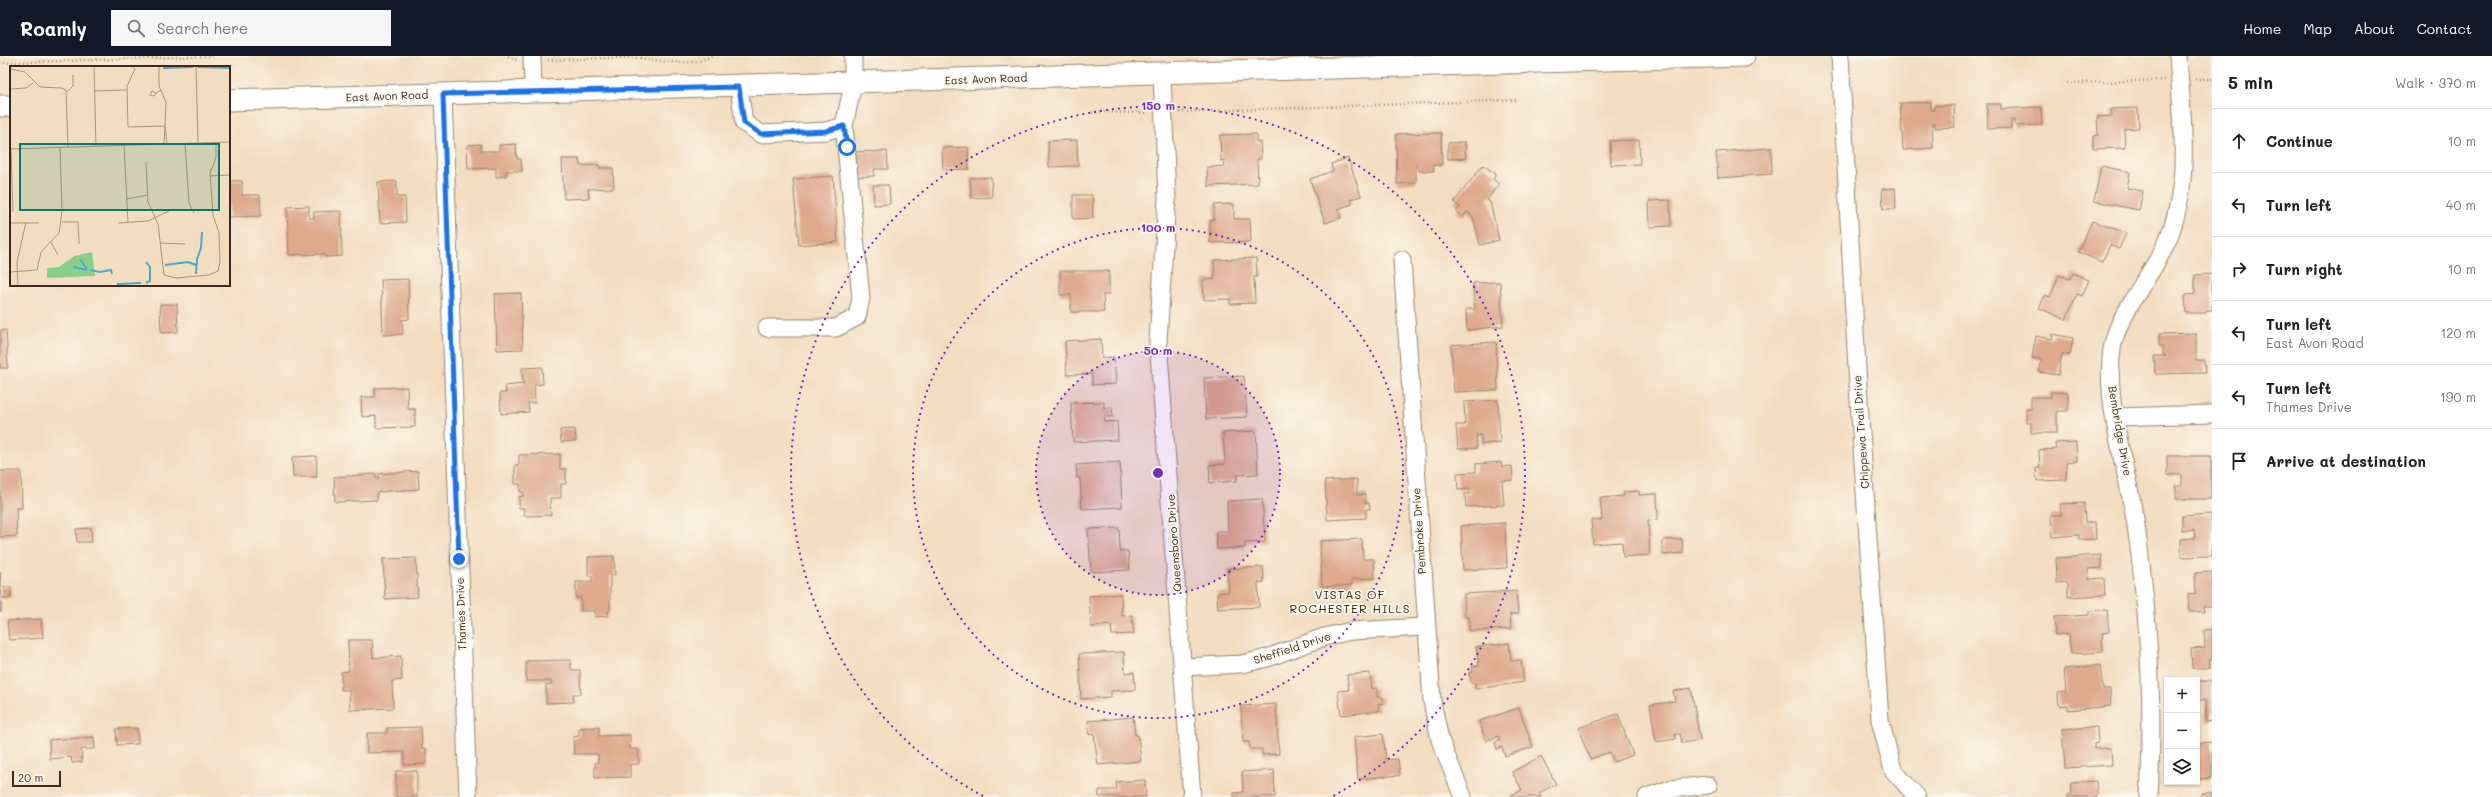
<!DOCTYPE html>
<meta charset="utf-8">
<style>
:root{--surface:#fff;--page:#f6f6f6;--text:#202124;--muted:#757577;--line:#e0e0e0;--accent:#111827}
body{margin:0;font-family:Mali,sans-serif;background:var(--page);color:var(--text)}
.controls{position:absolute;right:12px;bottom:12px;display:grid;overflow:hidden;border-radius:0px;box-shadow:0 1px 3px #0004}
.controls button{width:36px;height:36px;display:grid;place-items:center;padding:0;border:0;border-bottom:1px solid var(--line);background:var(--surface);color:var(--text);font:20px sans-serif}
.scale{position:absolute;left:12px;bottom:10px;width:49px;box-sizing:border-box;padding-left:4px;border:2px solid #3b2a1e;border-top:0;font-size:11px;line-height:14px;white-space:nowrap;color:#3b2a1e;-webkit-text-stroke:3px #fbf7ec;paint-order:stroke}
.stop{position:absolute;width:12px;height:12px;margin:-9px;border:3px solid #1a73e8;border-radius:50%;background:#fff}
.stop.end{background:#1a73e8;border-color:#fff;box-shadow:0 1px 4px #0008}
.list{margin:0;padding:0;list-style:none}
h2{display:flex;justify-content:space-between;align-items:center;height:52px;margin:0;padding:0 16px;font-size:17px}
h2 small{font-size:13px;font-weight:400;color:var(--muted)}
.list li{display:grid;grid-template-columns:26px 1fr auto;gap:12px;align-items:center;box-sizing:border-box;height:64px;padding:0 16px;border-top:1px solid var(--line)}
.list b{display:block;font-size:15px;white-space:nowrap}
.list p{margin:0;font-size:13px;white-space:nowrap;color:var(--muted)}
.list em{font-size:13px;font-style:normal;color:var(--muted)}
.icon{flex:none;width:22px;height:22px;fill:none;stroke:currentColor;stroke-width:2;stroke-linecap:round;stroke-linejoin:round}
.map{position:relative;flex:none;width:2212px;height:741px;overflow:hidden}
header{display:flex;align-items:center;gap:24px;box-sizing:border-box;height:56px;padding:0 20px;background:var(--accent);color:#fff}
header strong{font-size:19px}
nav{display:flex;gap:22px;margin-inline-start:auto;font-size:14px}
.search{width:280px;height:36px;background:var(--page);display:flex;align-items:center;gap:10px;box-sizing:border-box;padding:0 14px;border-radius:0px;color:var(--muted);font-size:15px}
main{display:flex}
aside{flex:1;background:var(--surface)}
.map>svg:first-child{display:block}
.building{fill:#dea98c}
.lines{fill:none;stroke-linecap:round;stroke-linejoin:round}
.minor-casing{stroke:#97846f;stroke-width:19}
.major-casing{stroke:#97846f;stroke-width:23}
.path{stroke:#97846f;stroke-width:2.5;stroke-dasharray:1 3;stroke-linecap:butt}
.minor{stroke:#fff;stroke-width:17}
.major{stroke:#fff;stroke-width:21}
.route{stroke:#1a73e8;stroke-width:5}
.ring{fill:none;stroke:#7b2cbf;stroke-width:2;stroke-dasharray:2 4}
.labels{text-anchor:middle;stroke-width:3.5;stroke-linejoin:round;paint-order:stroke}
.street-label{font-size:11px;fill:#3b2a1e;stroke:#fbf7ec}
.neighbourhood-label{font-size:12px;letter-spacing:1px;fill:#3b2a1e;stroke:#fbf7ec}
.inset-river{fill:none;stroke:#4aaac9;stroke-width:2}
.inset-road{fill:none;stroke:#a9957f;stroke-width:1}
.view{fill:#0f766e;fill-opacity:0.15;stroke:#0f766e;stroke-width:2}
.inset-edge{fill:none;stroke:#3b2a1e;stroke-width:2}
.centre{fill:#7b2cbf;stroke:#fbf7ec;stroke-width:2}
.ring-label{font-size:12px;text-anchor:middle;font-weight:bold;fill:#7b2cbf;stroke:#fbf7ec;stroke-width:3.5;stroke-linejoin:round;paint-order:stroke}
</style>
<header>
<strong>Roamly</strong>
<div class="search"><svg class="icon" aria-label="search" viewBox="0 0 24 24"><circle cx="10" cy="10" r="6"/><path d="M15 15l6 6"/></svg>Search here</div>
<nav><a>Home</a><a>Map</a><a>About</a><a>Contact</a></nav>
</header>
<main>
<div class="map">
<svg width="2212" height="741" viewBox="0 0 2212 741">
<rect width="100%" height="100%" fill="#fbf7ec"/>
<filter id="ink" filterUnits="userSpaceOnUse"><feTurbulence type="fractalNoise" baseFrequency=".025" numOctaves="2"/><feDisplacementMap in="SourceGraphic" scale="8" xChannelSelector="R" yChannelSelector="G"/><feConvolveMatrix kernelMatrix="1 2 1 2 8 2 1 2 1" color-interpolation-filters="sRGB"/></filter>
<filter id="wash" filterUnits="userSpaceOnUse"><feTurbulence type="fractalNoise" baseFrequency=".012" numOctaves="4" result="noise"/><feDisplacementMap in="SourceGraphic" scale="16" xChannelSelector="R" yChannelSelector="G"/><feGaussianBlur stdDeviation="0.9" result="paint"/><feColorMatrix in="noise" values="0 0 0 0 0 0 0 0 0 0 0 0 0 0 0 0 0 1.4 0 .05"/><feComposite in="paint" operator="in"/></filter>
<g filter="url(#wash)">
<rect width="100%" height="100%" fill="#f3ddc0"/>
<g id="blocks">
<path class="building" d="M1931,46v8h3v-4l20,-1 1,22 -20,1v-4h-3l1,24 -30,2 -3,-47z
M1987,48h14v5l40,-2 1,18 -27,1v-6h-4v8l-23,1z
M2138,52l1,20 -15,1 1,19 -32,1v-13l5,-1 -1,-18 15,-1 -1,-7z
M1441,77l1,32h-9l1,6h-15v-6h-3v18l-19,1 -1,-50z
M1256,78v8h4l1,17h-4l1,25 -50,2 -1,-19 18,-1 -1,-6 -3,1 -1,-26z
M1077,84l1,26 -29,1 -1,-26z
M1639,84l1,24 -29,1 -1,-24z
M1465,86l1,16 -18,1v-16z
M481,88v7h18v-6l17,-1 1,15h4l1,12h-16v5l-10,1v-9l-28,1 -1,-24z
M968,91l1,22 -26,1 -1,-22z
M1771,92l1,26 -54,4 -2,-26z
M887,95l1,18h-14v7l-22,1 -1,-25z
M1348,102l13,38 -10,3 1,5 -14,5 3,9 -16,5 -15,-44 23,-8 -2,-7z
M562,103h17l1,7 19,-1v3h14l1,20 -26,1 1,9 -25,1z
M1483,109l13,9 -3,5 6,5 -12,16 3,2 9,38 -19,5 -7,-28 -6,-5 -4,5 -7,-5 4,-5 -6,-5z
M2101,110l29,6 -3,16 16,3 -4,19 -45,-9z
M833,120l5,66 -39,3 -6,-66z
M991,121l1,20 -21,1 -1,-20z
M229,125h13v14h18l1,21 -32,1z
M397,125v16h8l1,25 -26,1 -2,-41z
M873,129h16l1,19 -16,1z
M1895,132l1,21h-13l-1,-20z
M1073,139h19l1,23 -20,1z
M1670,144l1,26 -21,1 -1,-26z
M1234,148v15h16l1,23 -41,1v-23h4v-15z
M309,150v12h5v-6l27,-1 1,45 -17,1v-3l-36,1 -2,-48z
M2092,165l34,12 -7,16 -9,-4 -8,17 -24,-10z
M1256,202l1,19h-3l1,26 -25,1v-5l-26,1 -1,-20 12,-1 -1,-19z
M1060,215h49v23l-6,1 1,17h-33v-17h-11z
M2073,217l16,7 -7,16 -5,-2 -11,26 -27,-12 6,-13 5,2 9,-22 11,4z
M2212,218v36h-6v3h-20l-1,-18 10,-1v-19z
M408,223l1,40 -7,1 1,14 -20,1 -2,-55z
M1500,226l3,44 -36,4 -1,-21h9l-2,-26z
M521,237l2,56 -26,1 -2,-56z
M160,248h17l1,28 -17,1z
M6,274l2,38h-8v-37z
M2196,277v27h8l1,13 -50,1 -1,-18h12l-3,-2v-8h-4v-12z
M2053,278l20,4 -3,17 -8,-1 -4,21 -19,-3 3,-12 -10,-2 4,-22 16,3z
M1101,283l1,19 12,-1 2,27 -24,1v-11l-25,1 -2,-34z
M1496,286l2,48 -44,2 -3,-47z
M542,311l1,17 -9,1 1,18h-7l1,9 -28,2 -1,-21h6l-1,-7 18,-2 -1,-16z
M1244,320l3,41 -41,2 -2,-41z
M407,331l1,22h7v18l-39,1v-12l-14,1 -1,-20h14v-9z
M2050,336h18v19h-11v22h-26v-10h-5v-14h5v-12h20z
M1498,344l2,43 -19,1v-9l-5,1 1,12 -19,1 -2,-24h9l-1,-23z
M1104,346v6l8,-1 1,10h-9l1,5 12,-1 1,19 -45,2 -2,-39z
M575,373l1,12 -15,1 -1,-12z
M1256,375l2,43 -21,1v6l-27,2 -1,-18 16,-1 -2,-31z
M2076,386l1,19 -11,1 1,18 -30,1 -1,-13h4l-1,-18 17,-1 -1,-6z
M560,398v15h6v15h-5v14h-11l1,17 -27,1v-8h-5v-11l4,-1v-4h-3v-8h-5v-19h4v-10z
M316,400l1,21h-24l-1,-20z
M2167,400h44v43h-35v-13h6v-11h-15z
M1120,406l2,45 -40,2 -2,-31h-3l-1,-13z
M1501,406l1,5 10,-1 1,14 -11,1 2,24 -38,2 -1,-13h5v-5l-12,1 -1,-17 19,-1v-8z
M0,415h21l1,37h-6l1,28 -17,1z
M418,415l1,18 -42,3v8l-42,2 -1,-25 42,-3v5h3v-5z
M1357,423v16l8,-1v9h4l1,6h-4v9l-39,2 -2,-39z
M1639,435v4l18,-1 1,25 -10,1 2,35 -27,2 -1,-15 -29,2 -2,-24h11l-2,-22 24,-2v-4z
M1262,443l3,43 -20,1v5l-28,1 -1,-18h12l-1,-30z
M2084,447l1,20 10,-1 1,17 -17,1v-5l-27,2 -1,-22h10l-1,-11z
M2212,458v42l-31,1v-18l14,-1 -1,-8 -12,1v-15z
M1505,467l2,45 -44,2 -2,-44z
M91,472l1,14h-15l-1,-13z
M1119,472l1,24 8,-1 2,19 -39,2 -3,-43z
M1362,483l1,20h11l1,19 -23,1v6l-30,2 -2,-46z
M1682,483l1,14 -20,2v-15z
M2101,499l1,13 -14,1 1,10 15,-1 1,17 -37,2v-15l-11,1 -1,-25z
M614,500l1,19 -5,1v35h-2v5l-13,1v-6h-14v-13h-5v-16h16v-6h-4v-19z
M416,502l2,39 -33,2 -2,-40z
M1263,511l1,15 -6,1 1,24 -41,2 -1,-16 12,-1 -2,-23z
M0,515l1,16h10v11h-10v15z
M2212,516v34h-9l1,6h-15l-1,-18 8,-1 -1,-20z
M1516,535l2,23h-8l1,15 -42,2v-14h-4l-1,-23z
M1121,538l1,22 10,-1 2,19 -22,1 -1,-10 -20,2 -2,-31z
M2107,554l2,22 -7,1 1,19 -32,2 -2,-20 -14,1 -1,-18 35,-2v-4z
M41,563l2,19 -34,2 -2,-19z
M2212,573v31h-3l1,8h-18l-1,-19 14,-1 -1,-18z
M348,584h24l1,18 28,-2 1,24 -10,1 1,27 -43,2 -1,-20h-8v-18l8,-1z
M1509,587l2,18 10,-1 3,22 -49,7v-6h-4l-2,-10 4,-1 -1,-5 7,-1 -3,-19z
M1124,596l1,21 9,-1 1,18 -24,1v6l-30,2 -2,-45z
M571,604v10h9l1,24h-8l1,8 -28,1v-18l6,-1 -1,-3h-25v-20z
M2100,609l3,24h7l1,17 -43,4v-5l-9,1 -1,-13 8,-1 -2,-23z
M1370,617l2,16 5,-1v9h6v6l-5,1 1,7 -38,4 -3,-24 11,-1 -2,-15z
M2197,625h15v40l-6,1 -1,-22h-8z
M1691,632l9,52 -18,3 -2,-9h-5l1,5 -20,3 -6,-37 25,-4 -2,-10z
M1276,648l3,50 -17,1v-6h-12l-1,-7h-6l-2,-36z
M1519,652l14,39 -28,9 -3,-9 -5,2 -2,-7 5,-2 -2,-4 -12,5 -7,-20z
M1618,658l15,41 -19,7 -4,-10 -20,7 -12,-31z
M1133,661l2,18h3l3,26 -43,4 -4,-31 -5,1 -1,-14z
M421,671l1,22 4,-1v16l-22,1v-13l-37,1v-20h20v-5z
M599,671v9l31,-1v14h8l1,15h-9v13l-35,1v-15l3,-1v-8h-24l-1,-17 6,-1v-8z
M2097,671l1,16 -4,1v5l17,-1 1,17 -47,3 -3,-39z
M137,672l1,16 -21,1 -1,-16z
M1383,678l3,26 12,-1 2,16 -42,4 -4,-42z
M94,681l1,12h-14l1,13 -10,1 -1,-6 -21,2 -1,-19z
M2212,686v36l-15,1v-36z
M1541,700l15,28 -17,9 2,4h-32l13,-7 -10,-18z
M1274,714l1,27h-41v-4l9,-1 -1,-20z
M396,715h21v26h-21z
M1145,724l1,17h-47v-7h18l-1,-8z
M2096,725l1,16h-29v-2l4,-1 -1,-11z
M2201,737h11v4h-11z"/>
</g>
</g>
<g filter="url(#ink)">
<use href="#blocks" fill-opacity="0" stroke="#97846f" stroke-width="1"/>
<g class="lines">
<g class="minor-casing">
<path id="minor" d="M532,0l1,36
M1840,0l18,330 22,334 13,50 24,27
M1162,18l5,124 -9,143 34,456
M739,31l5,36 17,11 65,-3 18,-5 9,-42v-28
M443,39l25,702
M1402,204l30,441 8,39 23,57
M767,272h69l21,-11 4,-19 -17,-172
M2115,361l97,-3
M1183,611l59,-3 25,-6 57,-21 27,-6 74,-4
M1647,741l23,-8 38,-4
M2149,741c5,-90 0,-181 -13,-271 -8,-56 -32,-120 -24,-177 5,-34 37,-70 52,-101 29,-60 18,-128 14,-192"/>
</g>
<g class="major-casing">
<path id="major" d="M229,44l1515,-44
M0,50h11"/>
</g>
<path class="path" d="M508,0l9,4
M548,4c29,0 59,-3 89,-2 25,2 50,10 75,-2
M0,7l213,-7
M2195,23h17
M2067,27l97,-3
M1092,56l56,1
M1179,56l337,-12"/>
<use href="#minor" class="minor"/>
<use href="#major" class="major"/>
</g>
</g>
<g class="lines" filter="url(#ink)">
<path class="route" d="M459,503l-16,-465 296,-7 5,36 17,11 65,-3 18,-5 3,21"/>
</g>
<circle cx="1158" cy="417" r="122" fill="#7b2cbf" fill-opacity=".12"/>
<g class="ring">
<circle cx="1158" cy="417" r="122"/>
<circle cx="1158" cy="417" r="245"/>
<path d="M983 740A367 367 0 1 1 1333 740"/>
</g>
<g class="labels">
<g class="street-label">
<text transform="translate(986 23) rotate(-2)" y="4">East Avon Road</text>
<text transform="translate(387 40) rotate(-2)" y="4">East Avon Road</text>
<text transform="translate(2120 375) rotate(80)" y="4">Bembridge Drive</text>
<text transform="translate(1861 376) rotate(-94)" y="4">Chippewa Trail Drive</text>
<text transform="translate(1419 475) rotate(-94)" y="4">Pembroke Drive</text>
<text transform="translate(1174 487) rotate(-94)" y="4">Queensboro Drive</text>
<text transform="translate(461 558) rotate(-92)" y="4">Thames Drive</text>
<text transform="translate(1292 592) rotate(-18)" y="4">Sheffield Drive</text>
</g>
<g class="neighbourhood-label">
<text x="1350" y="543">VISTAS OF<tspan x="1350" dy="14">ROCHESTER HILLS</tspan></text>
</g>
</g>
<g transform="translate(10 10)">
<rect width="220" height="220" fill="#f3ddc0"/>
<path d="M82,186l3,24 -48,2v-10l12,-1 15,-11z" fill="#89cf89"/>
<path class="inset-river" d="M188,1l32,1M153,2l30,-1M191,182l1,-16M70,193l7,10M136,196l4,5v14l-4,2M155,199l23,-3 8,3M63,201l14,3M81,204l9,2 11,-2 1,4M186,208l1,-15 4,-11M107,218l24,-1"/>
<path class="inset-road" d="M84,0l2,80M121,0l4,3 -8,17 1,41 37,-1 1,-24 -7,-16v-20M186,0l2,77M0,3l15,3 15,15 21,1 5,2 2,57M0,23l16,-1 7,-5M84,25l32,-1M57,26l6,-6v-11M146,27l-2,3 -4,-1 2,-4 4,2 5,-3M175,77l4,60 5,10M154,78l1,-18 2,18M114,79l4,77M1,82l2,64M0,83l220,-7M136,96l2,40 10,22 6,51 12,3 33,-3 9,-4 2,-9 -1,-29 -6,-18 -3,-42 6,-15v-16M200,110l20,-1M116,133l22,-4M52,156h16l1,22M0,157h29M108,157l30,-2 25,-12M41,176l7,13M150,177l25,1M0,206l27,-2 4,-18 18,-19 3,-22 -2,-64M8,220l-1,-24 9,-40"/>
<path class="view" d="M10,78h199v66h-199z"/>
<rect width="220" height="220" class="inset-edge"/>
</g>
<circle cx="1158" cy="417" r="6" class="centre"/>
<g class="ring-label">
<text x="1158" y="54">150 m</text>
<text x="1158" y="176">100 m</text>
<text x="1158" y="299">50 m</text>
</g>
</svg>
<div class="controls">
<button>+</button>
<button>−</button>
<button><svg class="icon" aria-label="layers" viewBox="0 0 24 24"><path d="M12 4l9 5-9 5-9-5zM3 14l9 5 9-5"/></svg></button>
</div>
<div class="scale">20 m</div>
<div class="stop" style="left:847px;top:91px"></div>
<div class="stop end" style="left:459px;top:503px"></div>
</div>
<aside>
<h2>5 min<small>Walk · 370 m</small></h2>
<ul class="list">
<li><svg class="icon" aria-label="ahead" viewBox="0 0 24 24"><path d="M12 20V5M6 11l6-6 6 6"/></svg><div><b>Continue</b></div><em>10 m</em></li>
<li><svg class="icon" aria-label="left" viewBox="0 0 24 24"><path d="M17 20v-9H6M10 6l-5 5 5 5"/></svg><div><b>Turn left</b></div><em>40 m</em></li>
<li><svg class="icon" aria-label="right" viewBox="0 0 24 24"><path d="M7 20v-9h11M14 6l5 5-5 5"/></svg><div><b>Turn right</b></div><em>10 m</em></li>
<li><svg class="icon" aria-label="left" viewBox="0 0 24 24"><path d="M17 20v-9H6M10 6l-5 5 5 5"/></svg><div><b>Turn left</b><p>East Avon Road</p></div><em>120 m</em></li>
<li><svg class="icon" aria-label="left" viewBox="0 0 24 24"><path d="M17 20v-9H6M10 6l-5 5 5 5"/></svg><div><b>Turn left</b><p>Thames Drive</p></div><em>190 m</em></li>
<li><svg class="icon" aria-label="arrive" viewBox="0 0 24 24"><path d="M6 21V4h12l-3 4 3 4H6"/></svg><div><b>Arrive at destination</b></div></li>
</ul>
</aside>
</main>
